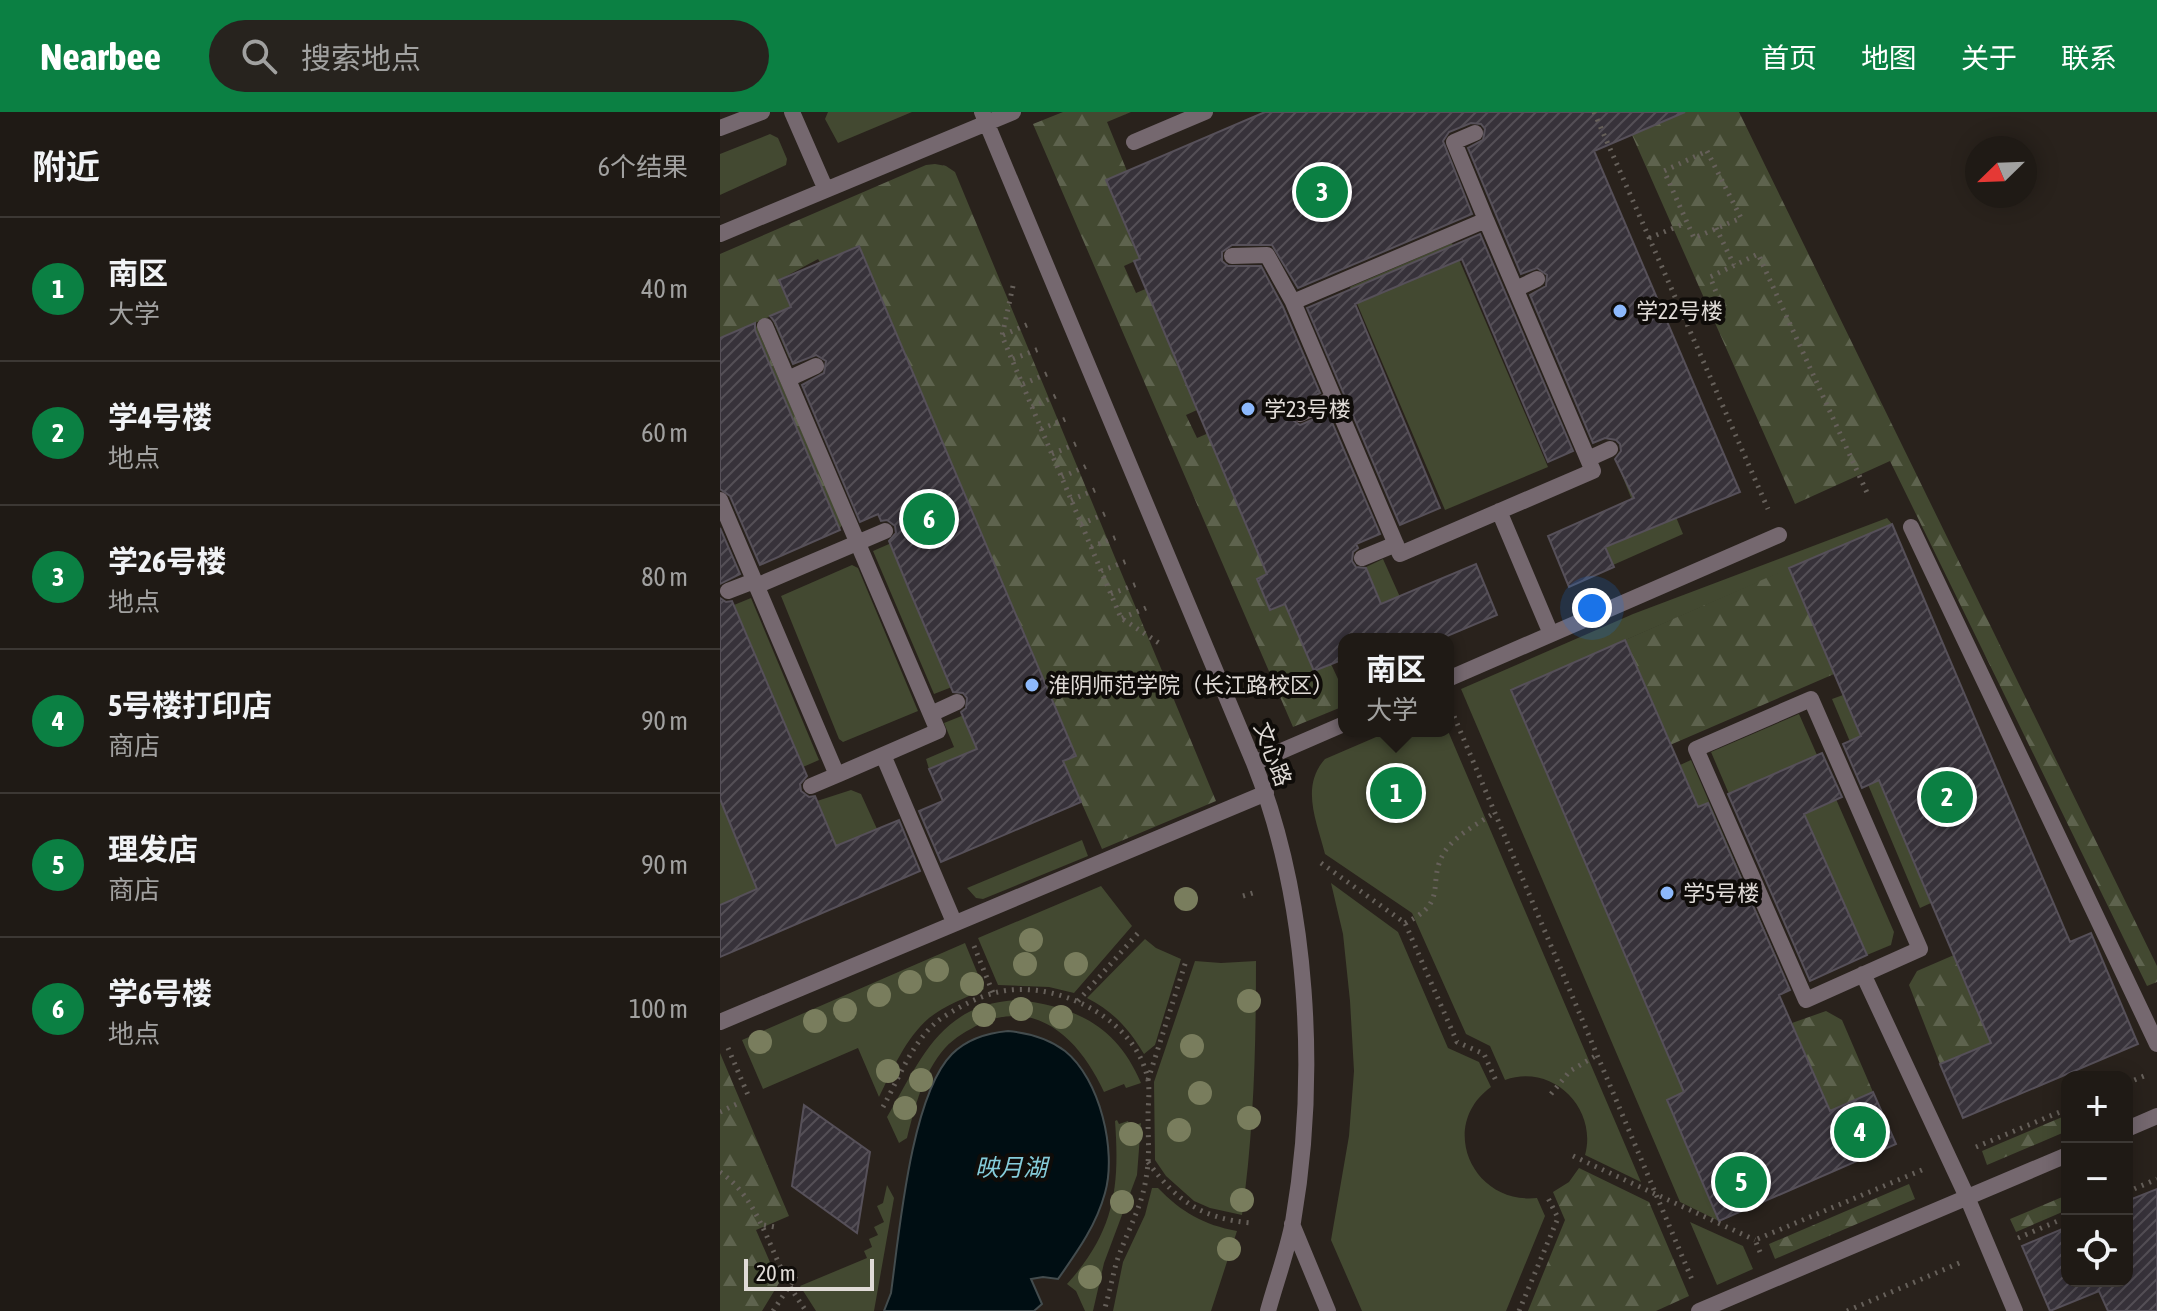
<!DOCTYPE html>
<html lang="zh">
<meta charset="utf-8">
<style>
:root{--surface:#1f1a15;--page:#27231e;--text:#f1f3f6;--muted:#a1a1a0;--line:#3c3834;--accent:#0b8043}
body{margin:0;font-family:"Asap Condensed","Noto Sans SC",sans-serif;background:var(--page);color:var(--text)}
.controls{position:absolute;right:24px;bottom:24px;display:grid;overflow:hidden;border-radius:16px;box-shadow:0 4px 20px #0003}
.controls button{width:72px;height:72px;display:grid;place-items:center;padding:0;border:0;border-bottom:2px solid var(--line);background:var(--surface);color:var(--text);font:40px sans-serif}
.compass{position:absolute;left:1245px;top:24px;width:72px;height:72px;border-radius:50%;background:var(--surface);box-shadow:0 4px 20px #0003;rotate:247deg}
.scale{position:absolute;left:24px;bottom:20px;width:130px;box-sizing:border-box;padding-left:8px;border:4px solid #e0dbd7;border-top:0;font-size:22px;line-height:28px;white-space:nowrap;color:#e0dbd7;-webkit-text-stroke:6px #0f0c09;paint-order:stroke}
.you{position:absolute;left:872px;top:496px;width:28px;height:28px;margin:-20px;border:6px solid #fff;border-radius:50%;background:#1a73e8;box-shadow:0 0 0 12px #1a73e833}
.badge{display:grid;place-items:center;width:52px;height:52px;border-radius:50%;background:var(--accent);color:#fff;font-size:26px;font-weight:700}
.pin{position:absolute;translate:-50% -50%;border:4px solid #fff;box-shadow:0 2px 8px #0006}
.popup{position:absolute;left:618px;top:521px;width:116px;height:104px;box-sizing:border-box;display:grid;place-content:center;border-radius:16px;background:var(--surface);filter:drop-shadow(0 2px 6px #0005);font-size:26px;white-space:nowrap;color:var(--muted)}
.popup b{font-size:30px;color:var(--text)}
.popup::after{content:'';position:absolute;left:50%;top:100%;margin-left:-16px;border:16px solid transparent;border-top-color:var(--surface)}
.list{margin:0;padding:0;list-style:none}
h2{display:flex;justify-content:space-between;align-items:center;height:104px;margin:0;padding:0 32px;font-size:34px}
h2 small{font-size:26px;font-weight:400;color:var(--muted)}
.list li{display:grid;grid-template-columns:52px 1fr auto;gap:24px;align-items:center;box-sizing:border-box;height:144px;padding:0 32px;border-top:2px solid var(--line)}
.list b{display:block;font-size:30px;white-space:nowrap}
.list p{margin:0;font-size:26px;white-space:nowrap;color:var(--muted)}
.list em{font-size:26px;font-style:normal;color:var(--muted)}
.icon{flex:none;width:44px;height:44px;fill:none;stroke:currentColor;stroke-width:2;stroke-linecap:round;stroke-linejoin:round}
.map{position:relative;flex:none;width:1437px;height:1199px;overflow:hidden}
header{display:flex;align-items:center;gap:48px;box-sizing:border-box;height:112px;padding:0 40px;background:var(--accent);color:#fff}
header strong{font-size:38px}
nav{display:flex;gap:44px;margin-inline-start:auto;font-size:28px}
.search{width:560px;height:72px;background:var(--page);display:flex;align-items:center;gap:20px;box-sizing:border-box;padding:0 28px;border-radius:44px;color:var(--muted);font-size:30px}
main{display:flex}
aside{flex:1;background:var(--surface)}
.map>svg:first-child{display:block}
.green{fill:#434931}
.forest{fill:url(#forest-firs)}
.water{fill:#000e13;stroke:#434c4e;stroke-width:2}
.building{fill:url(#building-hatch);stroke:#565059;stroke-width:2}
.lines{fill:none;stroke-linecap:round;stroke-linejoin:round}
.path{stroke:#66605a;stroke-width:5;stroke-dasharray:2 6;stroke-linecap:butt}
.service{stroke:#75686f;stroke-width:16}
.tree{fill:#797d5d}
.poi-dot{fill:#8db9fc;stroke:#0f0c09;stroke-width:3}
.labels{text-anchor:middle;stroke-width:8;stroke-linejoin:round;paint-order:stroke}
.poi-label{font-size:22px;fill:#e0dbd7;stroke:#0f0c09;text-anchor:start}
.street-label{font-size:22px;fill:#e0dbd7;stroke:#0f0c09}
.water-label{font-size:24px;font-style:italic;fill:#85ccda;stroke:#0f0c09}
</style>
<header>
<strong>Nearbee</strong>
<div class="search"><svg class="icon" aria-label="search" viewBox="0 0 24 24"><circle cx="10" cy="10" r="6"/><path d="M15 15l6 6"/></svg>搜索地点</div>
<nav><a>首页</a><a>地图</a><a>关于</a><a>联系</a></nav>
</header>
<main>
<aside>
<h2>附近<small>6个结果</small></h2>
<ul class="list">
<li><span class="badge">1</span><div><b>南区</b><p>大学</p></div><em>40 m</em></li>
<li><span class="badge">2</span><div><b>学4号楼</b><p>地点</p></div><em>60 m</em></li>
<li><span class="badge">3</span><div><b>学26号楼</b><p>地点</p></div><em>80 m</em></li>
<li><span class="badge">4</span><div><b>5号楼打印店</b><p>商店</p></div><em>90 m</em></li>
<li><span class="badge">5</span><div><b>理发店</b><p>商店</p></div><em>90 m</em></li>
<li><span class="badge">6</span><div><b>学6号楼</b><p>地点</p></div><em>100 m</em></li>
</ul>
</aside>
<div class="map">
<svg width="1437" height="1199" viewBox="0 0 1437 1199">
<defs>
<pattern id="forest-firs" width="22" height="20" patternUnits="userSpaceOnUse" patternTransform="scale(2)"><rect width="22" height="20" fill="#434931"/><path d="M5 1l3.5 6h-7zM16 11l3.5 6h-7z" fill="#5e634e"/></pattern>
<pattern id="building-hatch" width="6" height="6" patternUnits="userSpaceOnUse" patternTransform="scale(2)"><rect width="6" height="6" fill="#37323a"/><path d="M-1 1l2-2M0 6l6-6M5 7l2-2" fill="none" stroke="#544f56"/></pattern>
</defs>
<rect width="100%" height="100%" fill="#29221c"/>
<path class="green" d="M108,0h84l-74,31 -13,-24z
M50,22l8,4 9,21 -1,6 -66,30v-41z
M732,131l96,224 -103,43 -95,-223z
M917,342l39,63 7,17 -70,31 -19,-42 40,-18 -17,-42z
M1167,406l5,6 -381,166 173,402 -17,8 52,121 -39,-19 -219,-513 172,-75z
M176,429l15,54 18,42 28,48 -23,9 -61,-143z
M663,447l17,38 -4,42 -30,-72z
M132,453l6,3 60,143 -75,31 -4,-3 -58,-143z
M31,486l68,162 -16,7 -69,-162z
M1123,583l88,208 -11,5 -88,-209z
M249,601l20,47 -60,9 -3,-10 28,-12 -10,-24z
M1079,602l18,41 -88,39 -18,-42z
M670,619h58l193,451 -56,-27c13,-47 -33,-92 -80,-75l-15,-34 -24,-12 -54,-121 -87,-59c-8,-32 -25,-67 0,-95z
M971,648l90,208 -12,5 -89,-208z
M131,678l10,4 16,35 -41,17 -19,-45z
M0,687l32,59 -7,3 12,28 -37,16z
M1116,687l58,133 -3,13 -24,10 -63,-141z
M362,728l6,16 -105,43 -7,-1 -9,-10z
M611,771l67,49 50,116 31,14 12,25c-54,39 -18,118 46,111l8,18 -39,95h-144l-31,-71 18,-104 5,-65 -4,-70 -7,-67z
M381,774l31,40 -58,67 -25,-6 -51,-2 -20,-47z
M425,827l11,9 25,11 -26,86 -11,9c-15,-25 -31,-43 -57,-56z
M245,831l19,46c-18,9 -39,16 -55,29 -24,21 -36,51 -50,79l-21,-49 -95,41 -21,-49z
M475,849l26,2 35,-2c0,85 -2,169 -14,254l-32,-7 -16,-7 -28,-25 -11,-16 -1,-78z
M297,888c58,6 100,26 124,83l-15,5 -2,-4 -20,8c-23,-50 -65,-95 -124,-68 -12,6 -26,14 -35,24 -22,25 -30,59 -38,90l-8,5 -12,-26c34,-58 54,-113 130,-117z
M397,1008l2,4 9,-3 2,6 11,-4 -4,52 -33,88 -11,48h-8l-9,-20 -9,-7c47,-52 53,-95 48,-163z
M167,1073l7,13 -20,113h-58l-16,-25 67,-28 -3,-7 8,-4 -3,-8 9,-4 -4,-8 10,-5 -7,-16 6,-3z
M432,1076h6c23,24 46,37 79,43l-26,80h-98l10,-49 22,-47z
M970,1110l53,24 10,23 -36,16z"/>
<path class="forest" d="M343,0h68l-24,10 20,49 19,85 -22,10 12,27 21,-9 51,121 -22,10 11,23 21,-9 60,141 -8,40 22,-9 10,42 12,28 17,-7 7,15 6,-2v29l-51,21 -260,-603z
M965,0h54l418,854v16l-10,4 -257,-525 -95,43 -163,-369z
M215,52l11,2 9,6 261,629 -114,48 -39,-88 12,-6 -216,-509 -39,16 -2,-3 -39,21 10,24 26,43 -26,11 -18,-42 -16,7 87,202 -4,6 -89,-205 -29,12v-84l206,-89z
M1069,456l45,106 -164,71 -45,-105z
M1234,843l37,88 -51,21 -31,-79 8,-14z
M1106,899l16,9 31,72 -43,19 -38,-88z
M0,941l69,163 -33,14 23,53 -17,28h-42z
M1347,1003v16l-80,34 -5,-14z
M859,1056l70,34 40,94 -33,15h-128l37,-91 -12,-28 16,-10z
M1189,1072l6,15 -140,60 -6,-15z
M1347,1083v15l-51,22 -6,-13z"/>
<path class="water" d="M288,919c21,2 40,7 57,20 35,28 52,100 40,142 -9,33 -28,59 -47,86l-15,-2 -12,2 11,25 -8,7h-150l7,-18c8,-59 20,-198 61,-239 15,-15 35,-21 56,-23z"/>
<path class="building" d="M545,0h420l-91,39 146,341 -135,55 9,20 -45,20 -21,-51 86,-38 -19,-39 6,-8 -1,-7 -4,-4 -11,-2 -12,5 -63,-148 16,-9 1,-11 -10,-7 -16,6 -53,-126 15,-8 2,-11 -4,-5 -10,-1 -22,9 -6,9 29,73 -174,74 -26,-43h-40l-10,7v9l6,5h33l22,41 37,86 -28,14 -2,11 10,7 28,-12 52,121 -24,10 2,4 -5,4 -1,9 4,6 10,1 15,36 95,-40 21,51 -57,24h-96v20l-30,12 -29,-67 -15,6 -13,-31 10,-5 -133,-313 6,-2 -34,-79z
M760,122l93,217 -25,11 -86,-203 -107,45 85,204 -40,17 -93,-217z
M139,134l217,510 -13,5 18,41 -140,60 -22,-51 24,-10 -14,-32 48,-20 -16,-37 5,-4 1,-10 -4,-5 -10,-1 -42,-98 -22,-53 7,-8 -1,-7 -8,-6 -6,1 -3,-7 -18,8 -58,-137 22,-12 2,-12 -10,-6 -23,9 -18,-42 -5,-6 21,-9 -12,-27z
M35,211v7l85,200 -80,35 -30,-69 -10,-7v-151z
M1172,412l178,418 21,-9 47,111 -175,74 -23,-54 51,-21 -112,-263 -17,8 -19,-44 18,-8 -72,-168z
M0,416l20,46 -20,10z
M0,486l6,4 6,-1 75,175 -7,8 1,7 8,6 6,-1 21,50 63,-26 21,51 -200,86v-52l37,-16 -37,-90z
M905,528l73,167 10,-4 82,187 -11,5 51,116 43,-19 23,52 -177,77 -52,-121 17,-8 -173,-402z
M1102,641l20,44 -38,17 63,141 -57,26 -82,-187z
M84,993l66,47 -13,81 -65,-47z
M1437,1077v122h-49l-9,-20 -49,20 -28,-65 45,-19v54h60v-80z"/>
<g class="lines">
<path class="path" d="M874,0l174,397
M987,39l34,67 -47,20 -30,-67z
M996,116l18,37
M929,126l37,-15
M293,174l-11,50 30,71 89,211 41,27
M963,203l36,-16 -9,-22 48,-23 111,243
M283,223l26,-11
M293,247l26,-10
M303,272l26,-11
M312,295l26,-12
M321,317l27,-11
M332,342l26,-11
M342,365l25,-11
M351,388l26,-11
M361,412l26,-11
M371,435l26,-10
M381,459l26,-10
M391,482l26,-10
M402,506l24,-10
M731,597l242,573
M601,751l84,60 52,119 27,12 13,29
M523,784l10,-3
M685,811c46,-22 20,-40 40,-72 12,-17 33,-27 49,-38
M254,834l19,47
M358,889l60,-68
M8,936l20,47
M428,968l38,-119
M1407,971l22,-9
M831,982l19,-23 27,-16
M163,995c16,-29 30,-67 56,-87 16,-11 36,-22 55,-27 58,-16 142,24 154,87 2,11 0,25 0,37 0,20 2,41 -2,61 -4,30 -21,57 -30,86 -4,15 -7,31 -12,47
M0,1000l21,-10
M1256,1035l91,-38
M853,1044l182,84
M428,1050c28,39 55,57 104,61
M0,1060c38,26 48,74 69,112 5,10 11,18 17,27
M1407,1080l30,-13
M44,1113l11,2
M1298,1126l49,-21
M1040,1140l-5,-12 167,-70
M53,1199l23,-35
M799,1199l39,-93 -11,-22
M1127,1199l117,-50"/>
<path class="service" d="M72,0l34,78
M262,0l272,651c55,138 64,314 39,459 -6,30 -17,60 -25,89
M0,16l42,-16
M755,21l-21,9 32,78
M414,30l71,-30
M766,108l107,251 -193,83 -107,-252z
M0,122l293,-122
M512,144l35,-1 26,47
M796,177l21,-10
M68,267l28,-13
M580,302l34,-16
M868,347l22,-10
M0,388l117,275 101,-44 -173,-405
M779,399l52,123
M1191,415l246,517
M642,446l34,-14
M36,474l129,-55
M8,479l26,-10
M728,567l331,-144
M1091,587l109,250 -114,51 -110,-251z
M211,602l26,-12
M163,643l71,167
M534,651l90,-39
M91,674l26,-11
M1143,862l104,223 48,114
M0,910l546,-229
M1407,1017l30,-13
M572,1112l36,87
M979,1199l368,-156"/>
</g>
<g class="tree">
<circle cx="466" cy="787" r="12"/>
<circle cx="311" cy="828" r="12"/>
<circle cx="305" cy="852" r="12"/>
<circle cx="356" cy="852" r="12"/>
<circle cx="217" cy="858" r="12"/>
<circle cx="190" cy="870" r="12"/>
<circle cx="252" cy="872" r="12"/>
<circle cx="159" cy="883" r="12"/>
<circle cx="529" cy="889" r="12"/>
<circle cx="301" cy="897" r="12"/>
<circle cx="125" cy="898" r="12"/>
<circle cx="264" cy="903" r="12"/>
<circle cx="341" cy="905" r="12"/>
<circle cx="95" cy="909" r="12"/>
<circle cx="40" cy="930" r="12"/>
<circle cx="472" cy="934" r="12"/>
<circle cx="168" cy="959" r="12"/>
<circle cx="201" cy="968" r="12"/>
<circle cx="480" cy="981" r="12"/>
<circle cx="185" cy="996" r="12"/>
<circle cx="529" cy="1006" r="12"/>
<circle cx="459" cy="1018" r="12"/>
<circle cx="411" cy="1022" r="12"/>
<circle cx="522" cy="1088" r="12"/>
<circle cx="402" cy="1090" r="12"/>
<circle cx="509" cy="1137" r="12"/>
<circle cx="370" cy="1165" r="12"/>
</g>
<g class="poi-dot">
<circle cx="900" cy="199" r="8"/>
<circle cx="528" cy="297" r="8"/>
<circle cx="312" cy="573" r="8"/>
<circle cx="947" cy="781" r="8"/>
</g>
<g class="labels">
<g class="poi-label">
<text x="916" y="207">学22号楼</text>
<text x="544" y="305">学23号楼</text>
<text x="328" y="581">淮阴师范学院（长江路校区）</text>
<text x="963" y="789">学5号楼</text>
</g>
<g class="street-label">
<text transform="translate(553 642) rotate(69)" y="8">文心路</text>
</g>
<g class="water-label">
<text x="291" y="1064">映月湖</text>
</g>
</g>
</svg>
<div class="controls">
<button>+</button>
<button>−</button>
<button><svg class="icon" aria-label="locate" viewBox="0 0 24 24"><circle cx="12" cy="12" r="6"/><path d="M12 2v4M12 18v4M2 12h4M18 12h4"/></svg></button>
</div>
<svg class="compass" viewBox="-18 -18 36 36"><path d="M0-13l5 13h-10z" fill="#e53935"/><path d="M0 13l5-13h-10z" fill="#a1a1a0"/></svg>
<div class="scale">20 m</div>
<div class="you"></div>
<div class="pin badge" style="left:676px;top:681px">1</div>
<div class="popup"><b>南区</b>大学</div>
<div class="pin badge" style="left:1227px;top:685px">2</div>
<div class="pin badge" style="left:602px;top:80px">3</div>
<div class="pin badge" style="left:1140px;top:1020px">4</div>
<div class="pin badge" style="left:1021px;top:1070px">5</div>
<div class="pin badge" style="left:209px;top:407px">6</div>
</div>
</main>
